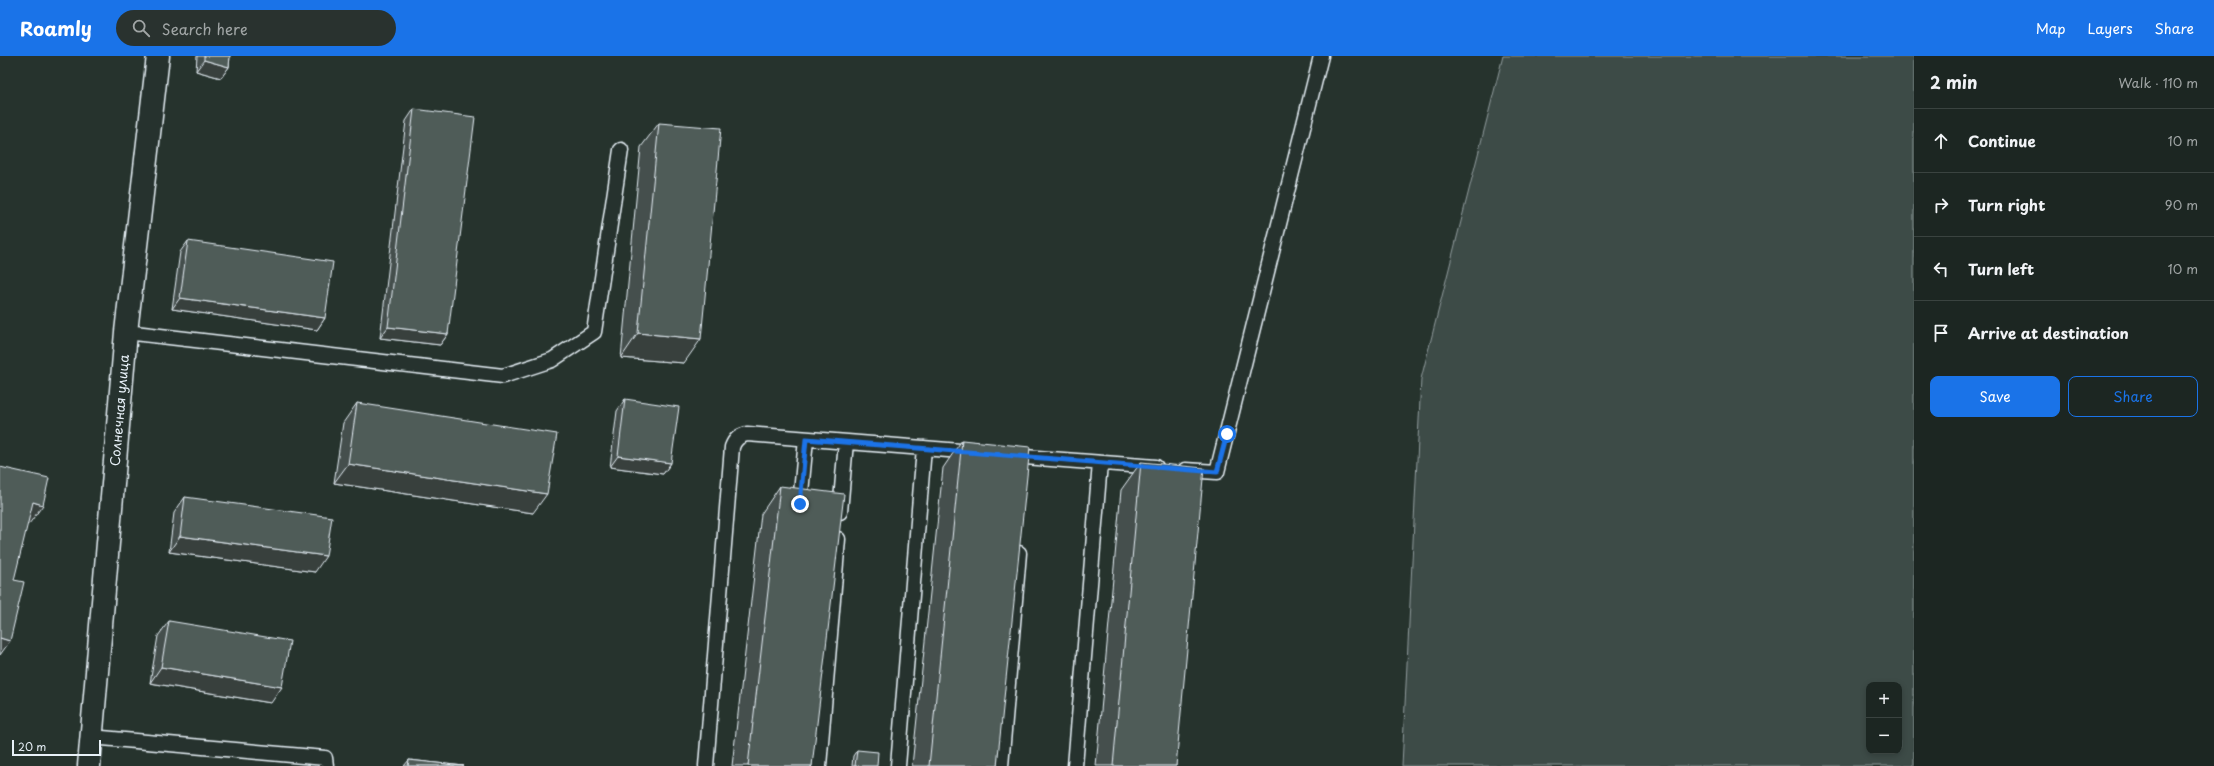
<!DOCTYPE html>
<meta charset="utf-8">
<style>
:root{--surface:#1c2622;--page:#29322f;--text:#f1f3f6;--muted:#a0a5a5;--line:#3a4340;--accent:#1a73e8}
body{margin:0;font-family:"Playpen Sans",sans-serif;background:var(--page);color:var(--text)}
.controls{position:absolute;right:12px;bottom:12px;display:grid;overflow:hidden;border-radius:8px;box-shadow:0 2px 6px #0003}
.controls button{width:36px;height:36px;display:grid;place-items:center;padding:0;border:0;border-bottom:1px solid var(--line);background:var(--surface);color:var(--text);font:20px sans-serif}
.scale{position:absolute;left:12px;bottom:10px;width:89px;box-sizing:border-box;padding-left:4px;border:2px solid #e8f1f8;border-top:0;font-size:11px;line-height:14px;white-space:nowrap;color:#e8f1f8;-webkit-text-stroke:3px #26332d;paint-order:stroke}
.stop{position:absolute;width:12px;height:12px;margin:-9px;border:3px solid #1a73e8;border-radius:50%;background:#fff}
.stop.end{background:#1a73e8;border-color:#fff;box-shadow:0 1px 4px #0008}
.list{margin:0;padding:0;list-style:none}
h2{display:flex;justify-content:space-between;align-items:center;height:52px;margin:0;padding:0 16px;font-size:17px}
h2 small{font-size:13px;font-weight:400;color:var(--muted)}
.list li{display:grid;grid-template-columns:26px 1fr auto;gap:12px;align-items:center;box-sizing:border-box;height:64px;padding:0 16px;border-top:1px solid var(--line)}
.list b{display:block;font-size:15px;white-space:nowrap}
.list em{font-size:13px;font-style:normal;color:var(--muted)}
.actions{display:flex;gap:8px;padding:12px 16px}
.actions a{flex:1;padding:9px 0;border:1px solid var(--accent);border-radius:8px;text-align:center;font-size:14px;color:var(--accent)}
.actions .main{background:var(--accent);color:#fff}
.icon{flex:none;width:22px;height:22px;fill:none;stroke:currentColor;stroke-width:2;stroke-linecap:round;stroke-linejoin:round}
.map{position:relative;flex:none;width:1914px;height:710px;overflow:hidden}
header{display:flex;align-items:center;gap:24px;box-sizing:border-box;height:56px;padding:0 20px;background:var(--accent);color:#fff}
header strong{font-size:19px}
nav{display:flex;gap:22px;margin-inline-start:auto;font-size:14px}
.search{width:280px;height:36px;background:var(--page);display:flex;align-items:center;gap:10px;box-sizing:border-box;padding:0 14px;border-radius:22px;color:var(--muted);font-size:15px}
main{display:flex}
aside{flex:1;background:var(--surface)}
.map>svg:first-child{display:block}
.green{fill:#3e4b47;stroke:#939ea0;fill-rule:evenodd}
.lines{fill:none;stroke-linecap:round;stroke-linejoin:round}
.lane-casing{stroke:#e8f1f8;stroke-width:17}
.street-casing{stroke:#e8f1f8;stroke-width:25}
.lane{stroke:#26332d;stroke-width:14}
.street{stroke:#26332d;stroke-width:22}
.wall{fill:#454f4d;stroke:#e8f1f8}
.shaded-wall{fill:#38403e;stroke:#e8f1f8}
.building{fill:#505c59;stroke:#e8f1f8}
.route{stroke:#1a73e8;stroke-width:5}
.labels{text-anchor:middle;stroke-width:3;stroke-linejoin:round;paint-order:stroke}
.street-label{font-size:13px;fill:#e8f1f8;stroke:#26332d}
</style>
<header>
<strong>Roamly</strong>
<div class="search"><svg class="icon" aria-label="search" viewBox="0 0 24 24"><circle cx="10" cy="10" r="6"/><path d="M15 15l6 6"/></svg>Search here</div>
<nav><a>Map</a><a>Layers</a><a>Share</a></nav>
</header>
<main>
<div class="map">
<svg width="1914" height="710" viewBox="0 0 1914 710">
<rect width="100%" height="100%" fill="#26332d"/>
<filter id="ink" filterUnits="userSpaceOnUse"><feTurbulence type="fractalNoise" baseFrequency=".025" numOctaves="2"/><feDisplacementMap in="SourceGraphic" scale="8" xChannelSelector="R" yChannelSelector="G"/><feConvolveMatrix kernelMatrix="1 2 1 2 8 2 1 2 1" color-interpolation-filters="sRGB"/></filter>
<g filter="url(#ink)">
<path class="green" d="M1503,0h411v710h-512l19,-387zM1869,629h30v66h-30z"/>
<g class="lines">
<g class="lane-casing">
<path id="lane" d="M126,276l377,44 49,-16 42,-28 27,-182
M1011,400l145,11
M1185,414l32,2 104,-416
M800,448l6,-65
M840,456l6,-70
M91,681l234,21 1,8
M706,710l26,-319c3,-8 7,-11 15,-13l226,18
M819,710l19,-227
M898,710l26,-318
M1001,710l18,-213
M1075,710l25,-303"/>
</g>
<g class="street-casing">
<g id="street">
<path id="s1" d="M89,710l37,-434 32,-276"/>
</g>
</g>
<use href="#lane" class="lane"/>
<use href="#street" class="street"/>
</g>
<path class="wall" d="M197,0h33l-1,11 -8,11 -25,-7z
M414,53l34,225 -8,11 -60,-7 26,-217z
M659,67l25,240 -63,-5 20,-211z
M188,185l137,77 -8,12 -145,-21 8,-57z
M625,343l46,64 -8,11 -53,-7 7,-56z
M357,347l176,110 -199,-30 9,-60z
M962,384l35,326h-85l31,-298z
M1141,406l35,304h-80l25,-276z
M780,430l32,280h-80l29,-252z
M185,441l130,75 -146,-20 5,-39z
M169,565l102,82 -121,-20 8,-47z
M857,694l20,16h-25l1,-10z
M409,704l55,6h-60z"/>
<path class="shaded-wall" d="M204,4l25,7 -8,11 -25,-7z
M180,242l145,20 -8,12 -145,-21z
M388,271l60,7 -8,11 -60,-7z
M638,277l63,6 -17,24 -63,-5z
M618,400l53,7 -8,11 -53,-7z
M348,408l199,30 -14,19 -199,-30z
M33,446l10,3 -14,19 -10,-2z
M180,480l146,20 -11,16 -146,-20z
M0,582l10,3 -10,14z
M161,611l121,20 -11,16 -121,-20z"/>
<path class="building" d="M204,0h26l-1,11 -25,-7z
M414,53l61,8 -27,217 -60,-7z
M659,67l62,5 -20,211 -63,-6z
M188,185l145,21 -8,56 -145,-20z
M625,343l54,8 -8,56 -53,-7z
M357,347l200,31 -10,60 -199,-30z
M962,384l68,7 -33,319h-68z
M1141,406l63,6 -28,298h-63z
M0,411l49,11 -6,27 -10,-3 -19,78 10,2 -14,59 -10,-3z
M780,430l64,8 -32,272h-64z
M185,441l147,20 -6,39 -146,-20z
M169,565l121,20 -8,46 -121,-20z
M857,694l21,2 -1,14h-22z
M409,704l55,6h-56z"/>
</g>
<g class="lines" filter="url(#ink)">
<path class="route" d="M800,448l6,-65 411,33 10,-38"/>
</g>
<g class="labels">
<g class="street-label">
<text dy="5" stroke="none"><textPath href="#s1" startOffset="357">Солнечная улица</textPath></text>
</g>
</g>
</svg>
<div class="controls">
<button>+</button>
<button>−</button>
</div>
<div class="scale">20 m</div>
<div class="stop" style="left:1227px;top:378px"></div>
<div class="stop end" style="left:800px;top:448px"></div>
</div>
<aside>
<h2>2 min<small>Walk · 110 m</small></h2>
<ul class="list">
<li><svg class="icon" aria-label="ahead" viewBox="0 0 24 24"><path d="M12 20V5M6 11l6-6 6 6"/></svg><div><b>Continue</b></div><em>10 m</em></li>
<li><svg class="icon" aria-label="right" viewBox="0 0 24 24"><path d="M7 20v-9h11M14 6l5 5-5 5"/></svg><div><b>Turn right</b></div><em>90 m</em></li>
<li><svg class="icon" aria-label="left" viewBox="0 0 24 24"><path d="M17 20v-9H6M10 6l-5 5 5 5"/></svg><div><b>Turn left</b></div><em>10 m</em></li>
<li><svg class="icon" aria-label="arrive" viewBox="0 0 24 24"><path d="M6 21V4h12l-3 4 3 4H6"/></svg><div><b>Arrive at destination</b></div></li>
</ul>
<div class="actions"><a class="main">Save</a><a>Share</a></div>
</aside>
</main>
